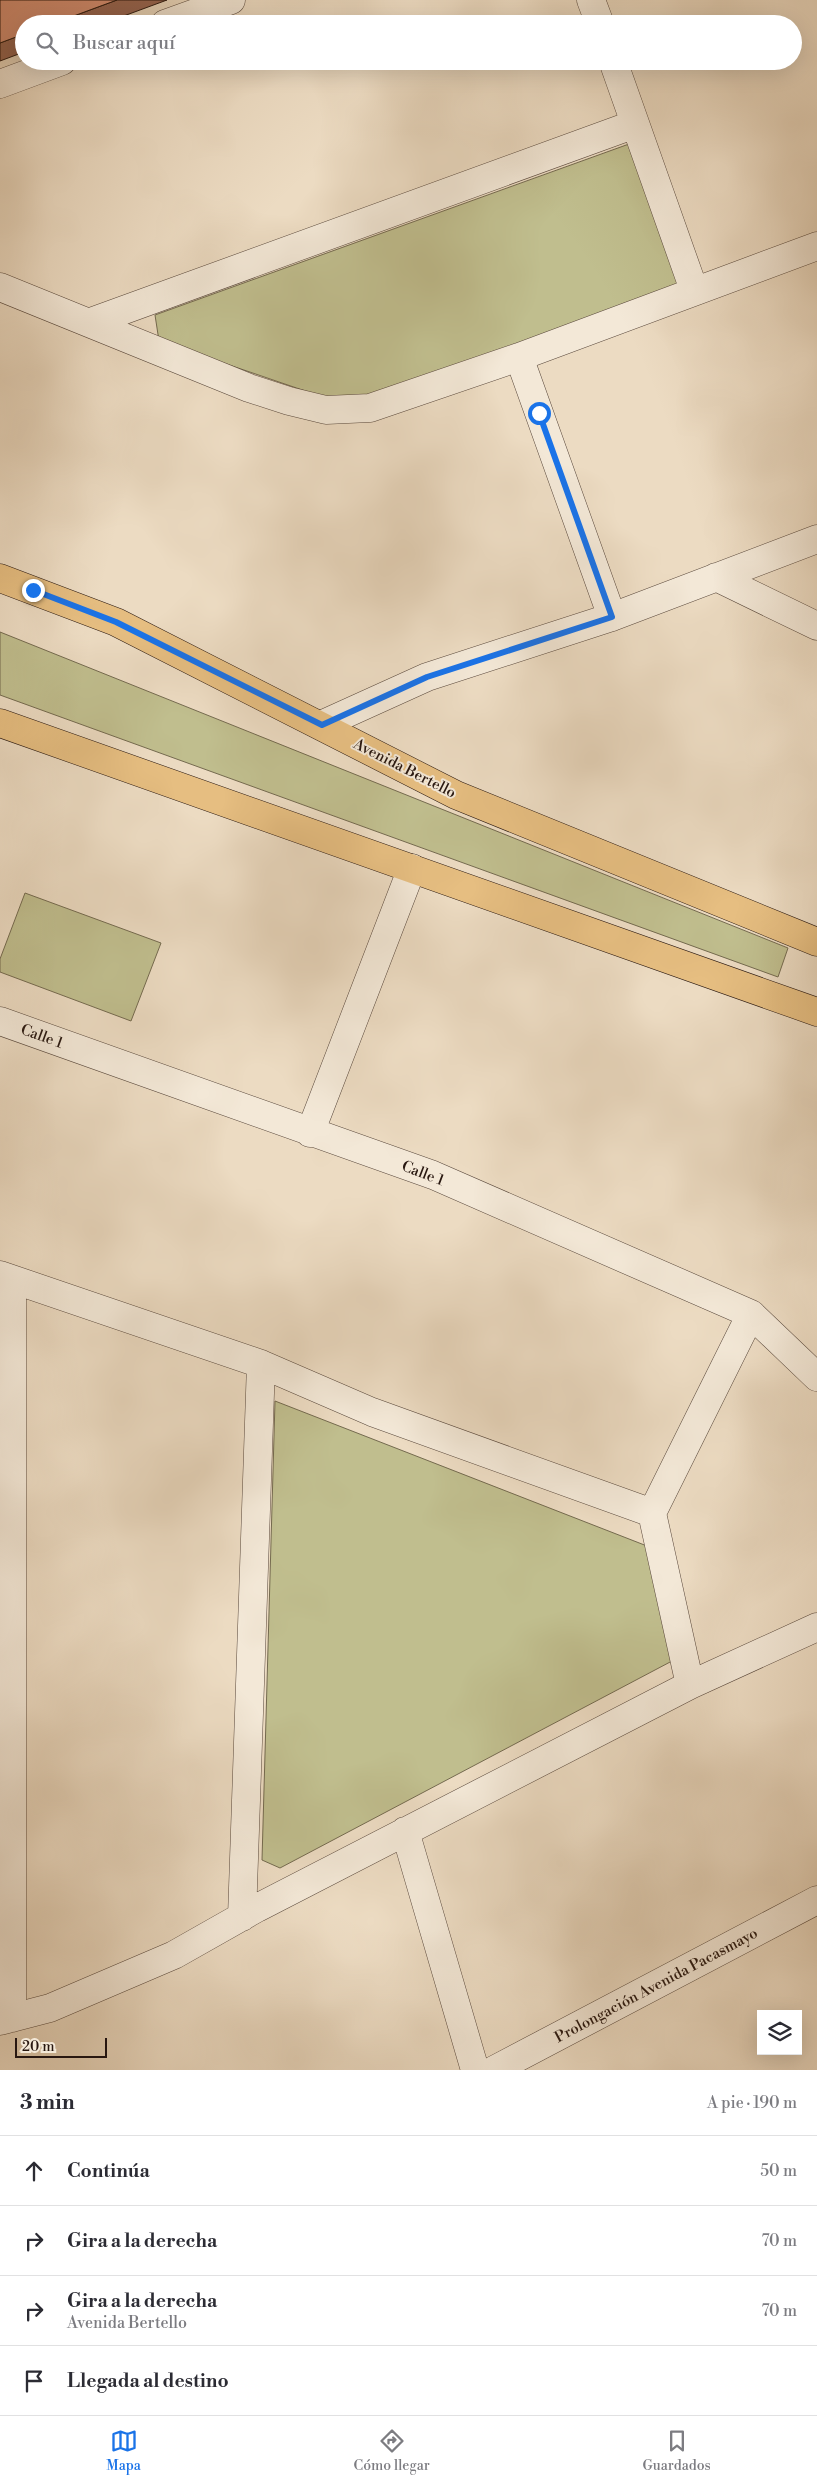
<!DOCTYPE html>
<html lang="es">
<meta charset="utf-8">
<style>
:root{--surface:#fff;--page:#f7f7f7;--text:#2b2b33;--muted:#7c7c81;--line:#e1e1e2;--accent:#1a73e8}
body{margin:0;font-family:"Libre Bodoni",serif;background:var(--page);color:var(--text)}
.controls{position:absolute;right:15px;bottom:15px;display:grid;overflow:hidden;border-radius:0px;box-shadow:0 5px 20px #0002}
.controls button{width:45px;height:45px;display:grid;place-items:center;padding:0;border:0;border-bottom:1px solid var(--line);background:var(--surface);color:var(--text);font:25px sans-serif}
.scale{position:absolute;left:15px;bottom:12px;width:92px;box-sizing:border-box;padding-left:5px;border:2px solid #281710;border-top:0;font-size:14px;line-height:18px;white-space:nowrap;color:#281710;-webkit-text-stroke:4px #f3e8d7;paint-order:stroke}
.stop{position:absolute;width:15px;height:15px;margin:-11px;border:4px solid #1a73e8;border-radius:50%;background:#fff}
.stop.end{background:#1a73e8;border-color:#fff;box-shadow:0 1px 5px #0008}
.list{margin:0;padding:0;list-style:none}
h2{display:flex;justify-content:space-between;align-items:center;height:65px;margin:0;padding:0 20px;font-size:21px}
h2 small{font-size:16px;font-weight:400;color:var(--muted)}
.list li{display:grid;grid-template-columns:32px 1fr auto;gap:15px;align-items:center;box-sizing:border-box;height:70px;padding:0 20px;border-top:1px solid var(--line)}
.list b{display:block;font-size:19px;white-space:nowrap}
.list p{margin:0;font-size:16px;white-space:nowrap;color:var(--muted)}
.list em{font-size:16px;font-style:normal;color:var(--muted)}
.icon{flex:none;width:28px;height:28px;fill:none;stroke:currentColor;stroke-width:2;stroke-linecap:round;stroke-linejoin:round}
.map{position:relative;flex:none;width:817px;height:2070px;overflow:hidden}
.search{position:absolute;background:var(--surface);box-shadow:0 5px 20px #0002;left:15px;right:15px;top:15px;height:55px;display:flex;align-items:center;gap:12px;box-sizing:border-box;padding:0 18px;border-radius:28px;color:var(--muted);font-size:19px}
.sheet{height:345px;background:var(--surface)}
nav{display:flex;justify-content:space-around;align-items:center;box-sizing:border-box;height:70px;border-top:1px solid var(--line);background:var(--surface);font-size:14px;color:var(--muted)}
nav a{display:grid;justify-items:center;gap:2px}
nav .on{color:var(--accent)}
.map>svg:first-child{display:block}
.green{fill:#c0be8e;stroke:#746a4f}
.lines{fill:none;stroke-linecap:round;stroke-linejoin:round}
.minor-casing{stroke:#59483c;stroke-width:29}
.major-casing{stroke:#281710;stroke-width:29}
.minor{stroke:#f3e8d7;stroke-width:28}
.major{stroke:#e6be81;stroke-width:28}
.shaded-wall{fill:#966553;stroke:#281710}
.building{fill:#d79076;stroke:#281710}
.route{stroke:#1a73e8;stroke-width:6}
.labels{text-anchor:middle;stroke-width:4;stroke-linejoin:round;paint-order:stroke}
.street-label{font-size:15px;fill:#281710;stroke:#f3e8d7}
</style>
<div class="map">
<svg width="817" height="2070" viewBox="0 0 817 2070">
<rect width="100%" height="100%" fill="#ecdbc2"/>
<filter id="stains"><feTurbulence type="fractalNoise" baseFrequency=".004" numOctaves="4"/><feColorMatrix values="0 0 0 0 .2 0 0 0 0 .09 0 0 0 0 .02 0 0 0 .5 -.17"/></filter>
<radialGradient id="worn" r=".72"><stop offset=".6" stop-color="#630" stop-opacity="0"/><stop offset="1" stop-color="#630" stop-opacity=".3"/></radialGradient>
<path class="green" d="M629,144l53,140 -290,108 -38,6 -34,-2 -161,-55 -4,-26z
M0,632l788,316 -10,29 -778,-282z
M25,893l136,50 -30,78 -131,-49v-13z
M275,1401l372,145 25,115 -392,207 -18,-8z"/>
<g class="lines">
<g class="minor-casing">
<path id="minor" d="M591,0l9,24
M165,24l66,-24
M613,61l81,229
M0,84l62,-23
M0,287l249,101 40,13 37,9 44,-2 149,-51 298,-111
M91,322l544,-198
M519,357l93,260
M716,577l101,49
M321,725l106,-48 185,-60 205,-78
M0,1021l433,154 318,139 66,63
M310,1133l102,-265
M0,1275l261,89 111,48 280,101 38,172
M652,1513l99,-199
M405,1831l70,239
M242,1917l19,-553
M12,2018v-738
M0,2021l50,-13 124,-53 83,-47 433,-223 127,-58
M494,2070l323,-170"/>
</g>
<g class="major-casing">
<path id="major" d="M0,578l116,44 340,173 361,147
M0,723l817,289"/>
</g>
<use href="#minor" class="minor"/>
<use href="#major" class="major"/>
</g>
<path class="shaded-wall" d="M117,0h50l-65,24h-50z
M24,34v18l-24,9v-18z"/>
<path class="building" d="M0,0h117l-65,24h-28v10l-24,9z"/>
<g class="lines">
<path class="route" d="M33,590l83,32 206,103 105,-48 185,-60 -73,-204"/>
</g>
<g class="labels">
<g class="street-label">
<text transform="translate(405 768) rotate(27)" y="5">Avenida Bertello</text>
<text transform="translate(42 1036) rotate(20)" y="5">Calle 1</text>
<text transform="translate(423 1173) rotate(21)" y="5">Calle 1</text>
<text transform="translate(656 1985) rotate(-28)" y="5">Prolongación Avenida Pacasmayo</text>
</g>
</g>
<rect width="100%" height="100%" filter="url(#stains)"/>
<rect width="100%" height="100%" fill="url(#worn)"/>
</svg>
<div class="controls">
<button><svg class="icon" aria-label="layers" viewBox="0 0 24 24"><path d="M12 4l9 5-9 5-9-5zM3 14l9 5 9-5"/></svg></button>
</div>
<div class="scale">20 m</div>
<div class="stop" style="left:539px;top:413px"></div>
<div class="stop end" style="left:33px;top:590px"></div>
<div class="search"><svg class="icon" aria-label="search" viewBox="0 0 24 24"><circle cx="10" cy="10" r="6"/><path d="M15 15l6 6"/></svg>Buscar aquí</div>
</div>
<section class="sheet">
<h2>3 min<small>A pie · 190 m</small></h2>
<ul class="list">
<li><svg class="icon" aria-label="ahead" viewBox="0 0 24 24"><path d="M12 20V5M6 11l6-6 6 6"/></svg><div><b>Continúa</b></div><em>50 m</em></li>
<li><svg class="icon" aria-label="right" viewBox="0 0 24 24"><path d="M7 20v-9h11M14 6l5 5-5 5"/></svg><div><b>Gira a la derecha</b></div><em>70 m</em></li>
<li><svg class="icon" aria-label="right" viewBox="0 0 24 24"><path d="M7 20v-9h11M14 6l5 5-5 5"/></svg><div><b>Gira a la derecha</b><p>Avenida Bertello</p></div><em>70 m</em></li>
<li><svg class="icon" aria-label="arrive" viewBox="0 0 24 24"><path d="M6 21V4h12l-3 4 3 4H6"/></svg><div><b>Llegada al destino</b></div></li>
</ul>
</section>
<nav>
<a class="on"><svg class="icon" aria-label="map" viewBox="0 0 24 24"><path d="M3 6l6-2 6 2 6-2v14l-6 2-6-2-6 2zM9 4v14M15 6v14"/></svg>Mapa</a>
<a><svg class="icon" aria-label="directions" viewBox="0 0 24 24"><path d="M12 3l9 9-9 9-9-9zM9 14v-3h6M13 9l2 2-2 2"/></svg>Cómo llegar</a>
<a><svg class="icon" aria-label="saved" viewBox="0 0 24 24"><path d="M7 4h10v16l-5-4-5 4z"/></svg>Guardados</a>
</nav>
